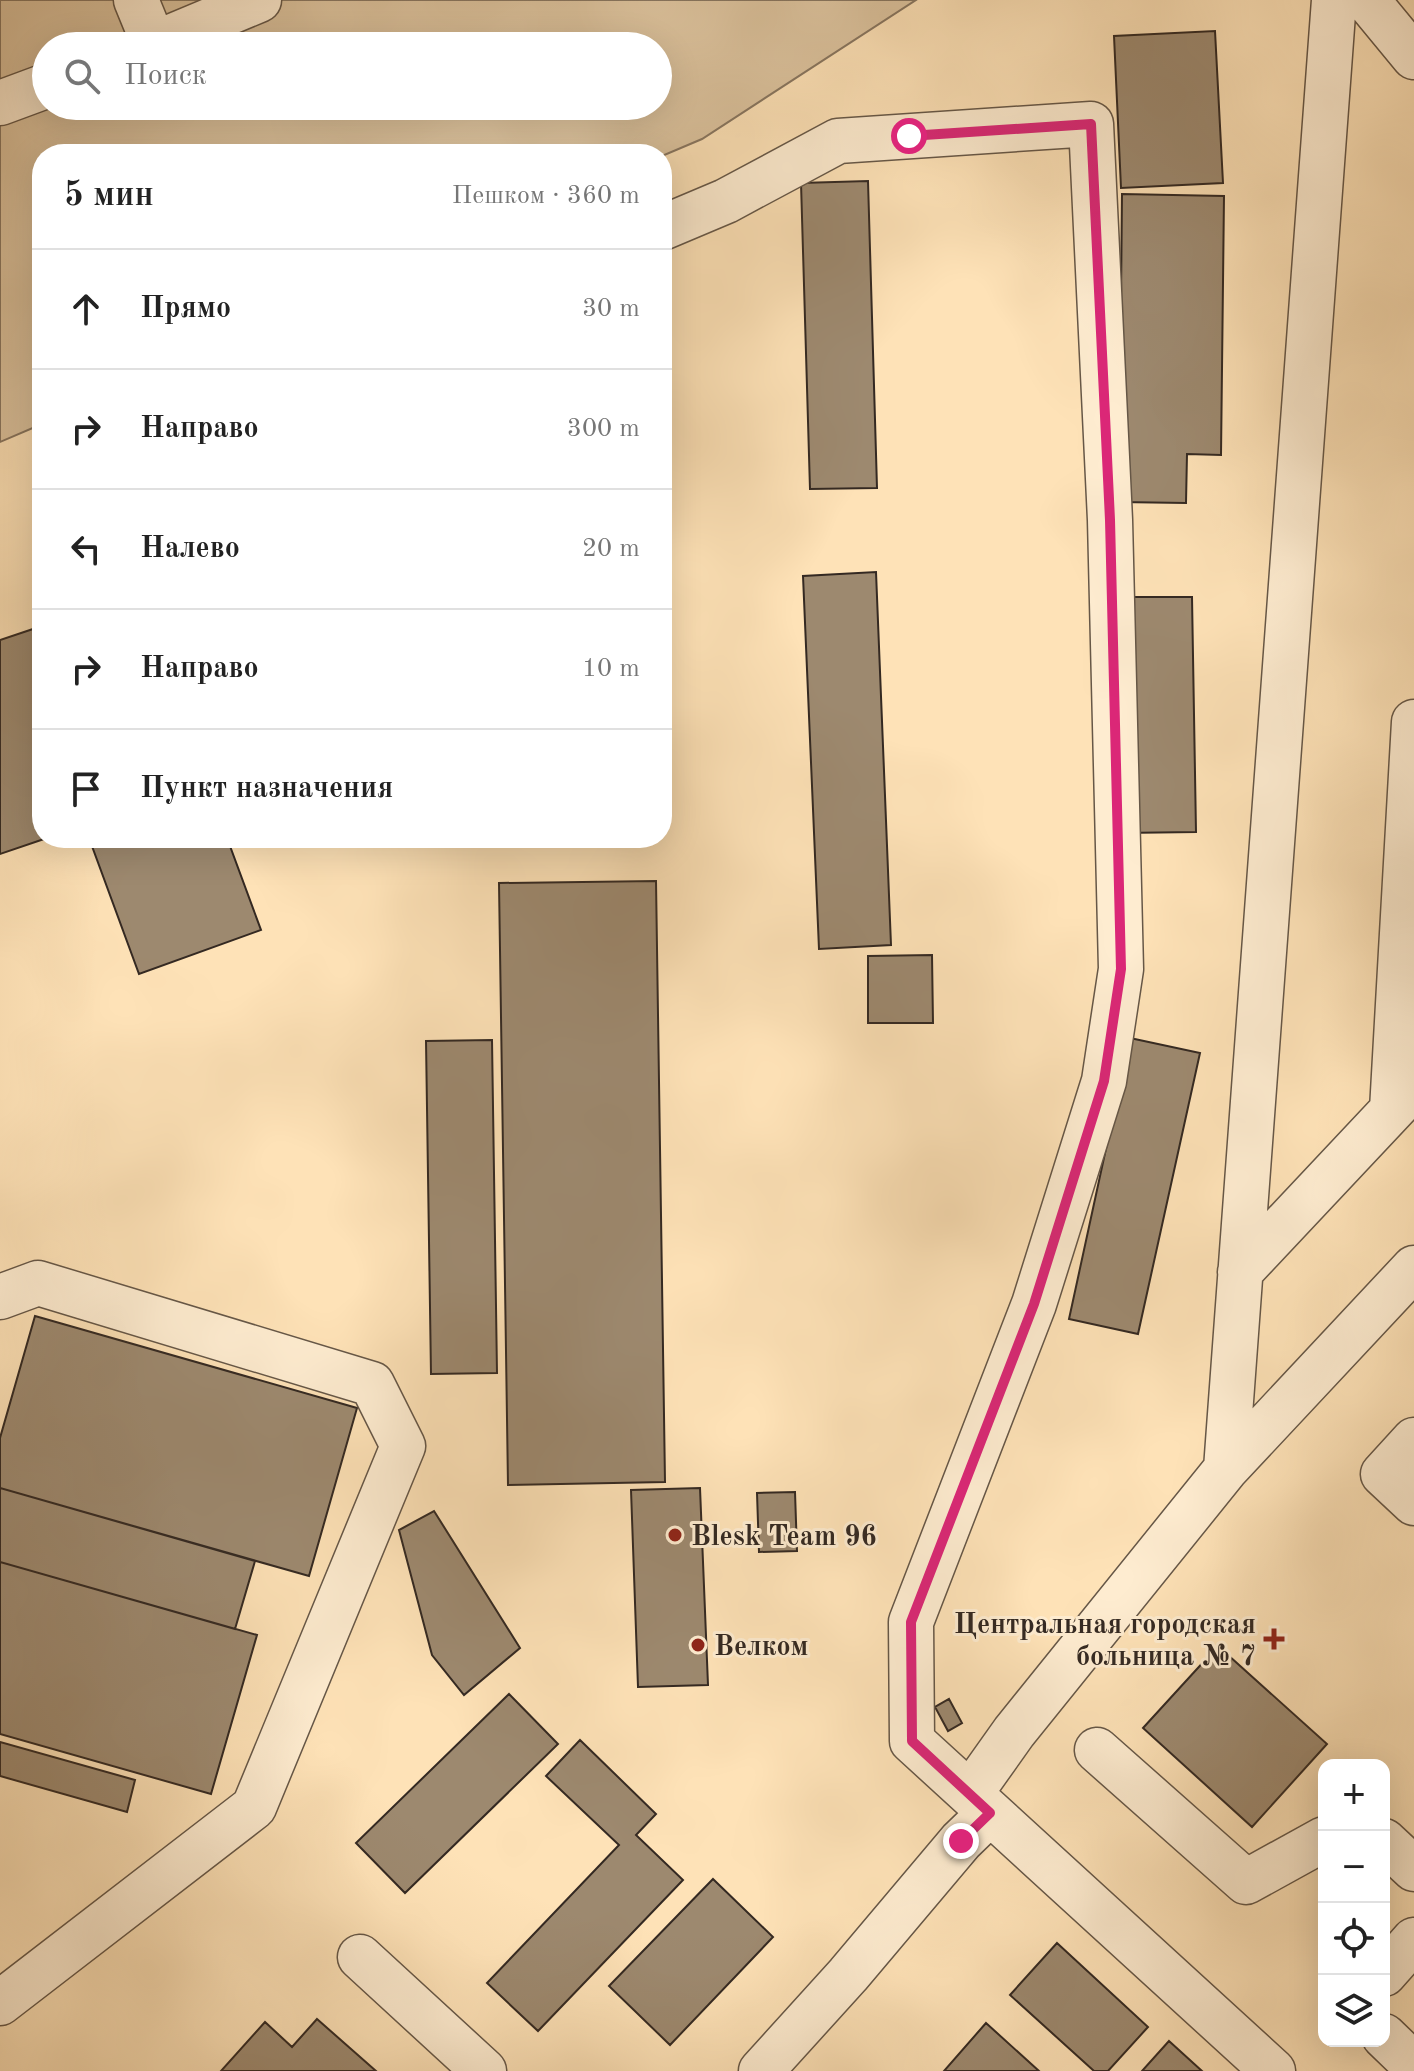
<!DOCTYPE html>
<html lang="ru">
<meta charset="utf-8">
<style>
:root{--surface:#fff;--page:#f2f2f2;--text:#222;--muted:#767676;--line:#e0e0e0}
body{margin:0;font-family:"Old Standard TT",serif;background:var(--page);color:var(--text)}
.controls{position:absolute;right:24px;bottom:24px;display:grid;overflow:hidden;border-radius:16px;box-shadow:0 8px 32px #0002}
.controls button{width:72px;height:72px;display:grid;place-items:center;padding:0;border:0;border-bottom:2px solid var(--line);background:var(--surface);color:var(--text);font:40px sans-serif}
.stop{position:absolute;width:24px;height:24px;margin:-18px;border:6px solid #db2777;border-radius:50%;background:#fff}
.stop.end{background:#db2777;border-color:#fff;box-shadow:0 2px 8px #0008}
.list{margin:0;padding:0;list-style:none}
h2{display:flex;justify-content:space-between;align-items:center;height:104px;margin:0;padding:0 32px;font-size:34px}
h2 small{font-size:26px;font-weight:400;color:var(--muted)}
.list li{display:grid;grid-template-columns:52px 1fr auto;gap:24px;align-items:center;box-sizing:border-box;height:120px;padding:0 32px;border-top:2px solid var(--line)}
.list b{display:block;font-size:30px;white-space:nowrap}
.list em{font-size:26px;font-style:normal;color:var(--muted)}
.icon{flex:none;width:44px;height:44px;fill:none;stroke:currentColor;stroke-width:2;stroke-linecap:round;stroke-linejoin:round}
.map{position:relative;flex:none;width:1414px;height:2071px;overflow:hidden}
.search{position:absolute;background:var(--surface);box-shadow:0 8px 32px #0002;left:32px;top:32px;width:640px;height:88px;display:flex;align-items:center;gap:20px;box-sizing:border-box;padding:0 28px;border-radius:44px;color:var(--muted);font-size:30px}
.panel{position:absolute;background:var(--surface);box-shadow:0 8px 32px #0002;left:32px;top:144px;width:640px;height:704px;border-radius:32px}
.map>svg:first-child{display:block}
.green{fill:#dcc39e;stroke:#887660;stroke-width:2;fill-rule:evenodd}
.building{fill:#9d896f;stroke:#342922;stroke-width:2}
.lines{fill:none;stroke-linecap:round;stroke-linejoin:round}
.minor-casing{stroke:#665747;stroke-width:47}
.minor{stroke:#feecd0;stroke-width:44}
.route{stroke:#db2777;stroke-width:10}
.poi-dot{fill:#8f2418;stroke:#feecd0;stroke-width:3}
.labels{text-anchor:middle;stroke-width:6;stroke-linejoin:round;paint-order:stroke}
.poi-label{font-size:28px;font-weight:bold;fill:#342922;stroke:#feecd0;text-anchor:start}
</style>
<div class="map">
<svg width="1414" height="2071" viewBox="0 0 1414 2071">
<rect width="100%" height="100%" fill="#fee2b7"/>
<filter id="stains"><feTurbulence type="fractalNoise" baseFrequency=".0025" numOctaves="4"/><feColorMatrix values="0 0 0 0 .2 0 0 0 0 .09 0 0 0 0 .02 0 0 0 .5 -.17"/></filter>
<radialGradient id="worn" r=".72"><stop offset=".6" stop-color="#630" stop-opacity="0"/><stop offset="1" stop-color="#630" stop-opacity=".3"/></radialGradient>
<path class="green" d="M0,0h916l-214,139 -40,17 -620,-2v270l-42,18zM46,46h612v60h-612z"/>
<path class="building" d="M1215,31l8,152 -102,5 -7,-152z
M868,181l9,307 -67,1 -9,-306z
M1122,194l102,2 -3,259 -34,-1 -1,49 -67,-1z
M876,572l15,373 -72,4 -16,-373z
M1119,597h73l4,235 -75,1z
M42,626v212h5l-47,16v-214z
M89,838h138l34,92 -122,44z
M656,881l9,601 -157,3 -9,-602z
M932,955l1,68h-65v-67z
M1130,1038l70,15 -62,281 -69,-15z
M492,1040l5,333 -66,1 -5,-333z
M35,1316l322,92 -48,168 -309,-88v-50z
M0,1488l255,73 -20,68 -235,-67z
M700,1488l8,197 -70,2 -7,-197z
M795,1492l2,59 -38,1 -2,-59z
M434,1511l86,137 -56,47 -32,-40 -33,-125z
M0,1562l257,73 -46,159 -211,-60z
M1218,1646l109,98 -75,83 -109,-99z
M509,1694l49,50 -153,149 -49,-50z
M949,1699l13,24 -14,8 -13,-24z
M580,1740l76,74 -20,21 47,45 -145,151 -51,-48 132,-138 -73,-69z
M0,1742l135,38 -8,32 -127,-36z
M713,1879l60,58 -103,108 -61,-59z
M1057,1943l91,84 -40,44h-14l-84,-76z
M317,2019l59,52h-155l44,-49 27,25z
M986,2023l53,48h-95z
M1169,2041l33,30h-60z"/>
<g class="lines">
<g class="minor-casing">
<path id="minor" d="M136,0l18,44
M1367,0l47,57
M149,46l110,-46
M0,103l46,-17
M662,228l64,-27 112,-60 253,-17 19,396 11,449 -17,112 -70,223 -123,318 1,119 361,330
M1392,1110l22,-388
M1240,1272l171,-182
M0,1297l38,-14 334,101 31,62 -149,361 -254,196
M1414,1440l-31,34 31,29
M1226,1469l188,-201
M1097,1750l149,132 78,-43
M970,1794l44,-62 212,-263 108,-1469
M1384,1841l30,28
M360,1957l124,114
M1384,1974l30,-34
M1384,2036l30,29
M761,2071l87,-96 113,-134 29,-28"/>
</g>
<use href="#minor" class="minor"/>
</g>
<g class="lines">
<path class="route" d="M909,136l182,-12 19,396 11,449 -17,112 -70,223 -123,318 1,119 78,72 -29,28"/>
</g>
<g class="poi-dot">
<circle cx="675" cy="1535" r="8"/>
<path d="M1270 1627h8v8h8v8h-8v8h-8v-8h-8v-8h8z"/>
<circle cx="698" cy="1645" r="8"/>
</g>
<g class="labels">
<g class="poi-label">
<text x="691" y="1545">Blesk Team 96</text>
<text x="1256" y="1633" text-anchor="end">Центральная городская<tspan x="1256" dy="32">больница № 7</tspan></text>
<text x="714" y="1655">Велком</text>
</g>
</g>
<rect width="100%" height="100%" filter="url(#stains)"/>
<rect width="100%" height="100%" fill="url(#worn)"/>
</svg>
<div class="controls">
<button>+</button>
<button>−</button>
<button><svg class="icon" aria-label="locate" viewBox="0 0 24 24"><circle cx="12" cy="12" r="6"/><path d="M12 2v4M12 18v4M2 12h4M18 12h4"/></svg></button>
<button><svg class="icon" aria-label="layers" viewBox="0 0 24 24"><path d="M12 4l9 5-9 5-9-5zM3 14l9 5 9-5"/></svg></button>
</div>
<div class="stop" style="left:909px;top:136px"></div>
<div class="stop end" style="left:961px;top:1841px"></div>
<div class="search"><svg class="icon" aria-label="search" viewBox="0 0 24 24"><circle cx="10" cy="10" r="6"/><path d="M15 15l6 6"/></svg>Поиск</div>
<section class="panel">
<h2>5 мин<small>Пешком · 360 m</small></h2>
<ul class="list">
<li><svg class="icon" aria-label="ahead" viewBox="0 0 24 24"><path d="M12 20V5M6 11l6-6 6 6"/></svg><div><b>Прямо</b></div><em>30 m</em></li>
<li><svg class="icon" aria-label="right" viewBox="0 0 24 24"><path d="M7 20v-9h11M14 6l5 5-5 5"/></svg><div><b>Направо</b></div><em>300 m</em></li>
<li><svg class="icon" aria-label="left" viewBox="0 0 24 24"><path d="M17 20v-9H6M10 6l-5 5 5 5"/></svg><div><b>Налево</b></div><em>20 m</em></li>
<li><svg class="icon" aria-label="right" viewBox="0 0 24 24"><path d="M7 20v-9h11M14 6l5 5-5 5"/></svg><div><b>Направо</b></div><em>10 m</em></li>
<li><svg class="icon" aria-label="arrive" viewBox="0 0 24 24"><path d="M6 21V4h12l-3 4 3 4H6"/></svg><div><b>Пункт назначения</b></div></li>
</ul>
</section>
</div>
